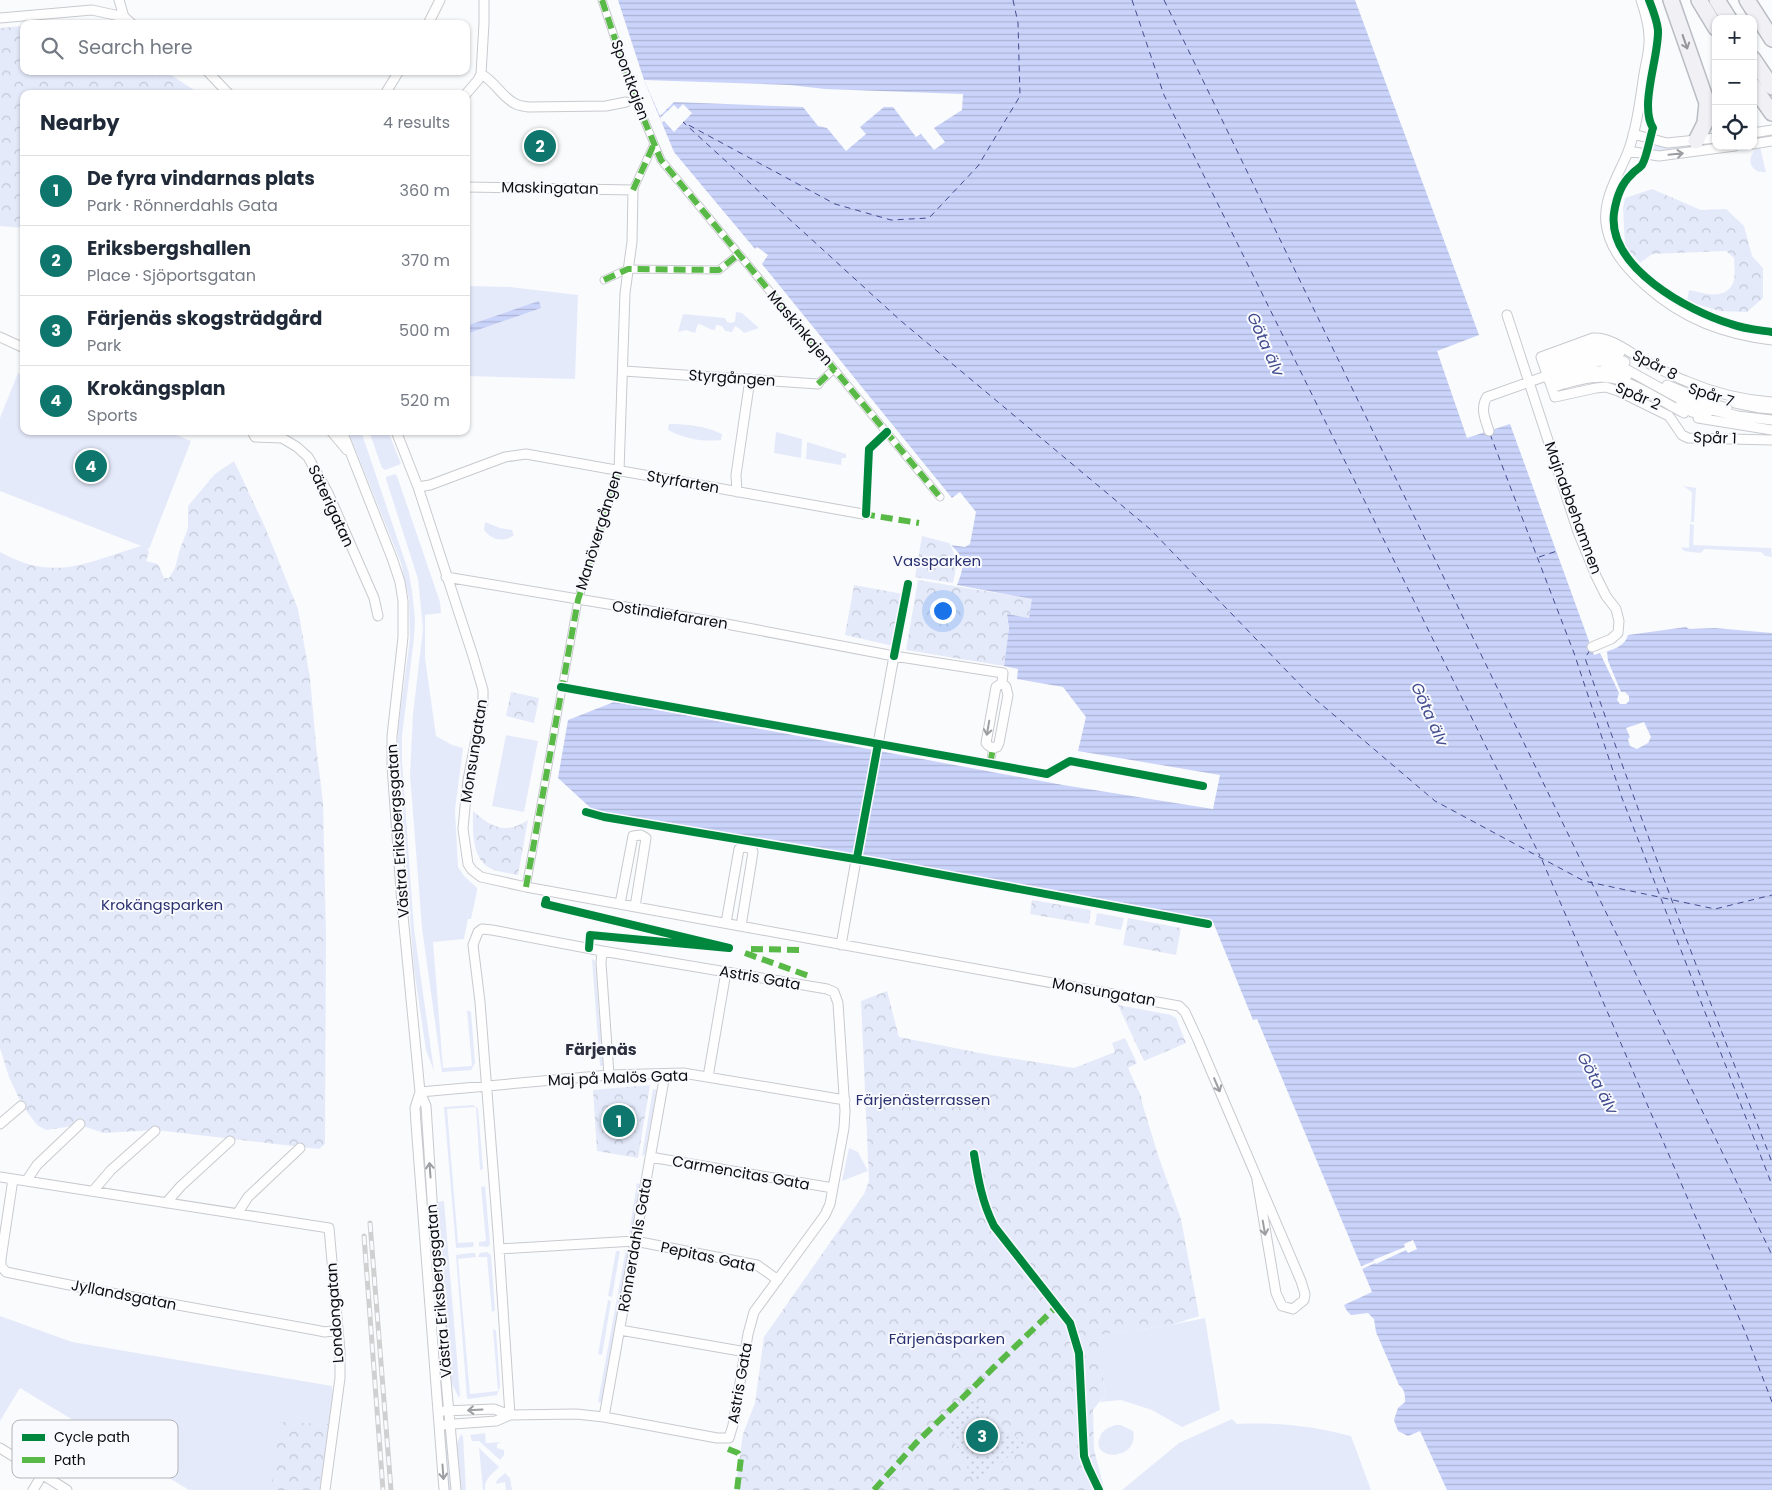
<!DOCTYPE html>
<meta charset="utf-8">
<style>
:root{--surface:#fff;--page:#f2f2f3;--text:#1f2937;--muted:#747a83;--line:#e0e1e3;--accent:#0f766e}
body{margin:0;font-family:Poppins,sans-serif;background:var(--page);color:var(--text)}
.controls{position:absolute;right:15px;top:15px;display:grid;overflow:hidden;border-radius:10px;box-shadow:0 1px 4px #0004}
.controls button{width:45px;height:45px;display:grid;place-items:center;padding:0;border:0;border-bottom:1px solid var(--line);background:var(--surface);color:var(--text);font:25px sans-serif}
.you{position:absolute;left:942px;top:610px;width:18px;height:18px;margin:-12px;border:4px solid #fff;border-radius:50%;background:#1a73e8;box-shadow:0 0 0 8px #1a73e833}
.badge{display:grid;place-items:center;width:32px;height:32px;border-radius:50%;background:var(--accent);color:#fff;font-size:16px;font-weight:700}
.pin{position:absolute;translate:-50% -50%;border:2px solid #fff;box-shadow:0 1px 5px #0006}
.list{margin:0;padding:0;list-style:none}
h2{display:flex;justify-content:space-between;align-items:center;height:65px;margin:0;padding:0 20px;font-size:21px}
h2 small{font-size:16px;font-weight:400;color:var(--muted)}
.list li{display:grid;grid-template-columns:32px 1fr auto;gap:15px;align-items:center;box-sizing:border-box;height:70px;padding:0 20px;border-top:1px solid var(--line)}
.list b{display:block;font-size:19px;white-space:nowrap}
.list p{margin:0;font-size:16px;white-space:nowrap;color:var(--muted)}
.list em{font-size:16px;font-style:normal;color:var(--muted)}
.icon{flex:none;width:28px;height:28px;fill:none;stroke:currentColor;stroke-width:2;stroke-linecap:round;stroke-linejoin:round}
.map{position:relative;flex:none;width:1772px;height:1490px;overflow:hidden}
.search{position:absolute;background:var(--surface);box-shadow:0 1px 4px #0004;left:20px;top:20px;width:450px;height:55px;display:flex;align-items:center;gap:12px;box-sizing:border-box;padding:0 18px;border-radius:10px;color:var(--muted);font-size:19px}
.panel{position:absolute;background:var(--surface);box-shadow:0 1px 4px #0004;left:20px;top:90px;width:450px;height:345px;border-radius:10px}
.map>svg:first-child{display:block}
.grass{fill:#e5eafb}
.forest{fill:url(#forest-crowns)}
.garden{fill:url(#garden-dots)}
.water{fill:url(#water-rules)}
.pier{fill:#fafbfd}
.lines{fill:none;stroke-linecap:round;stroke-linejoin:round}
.ferry{stroke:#434d8f;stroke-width:1;stroke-dasharray:6 5;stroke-linecap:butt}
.pedestrian-casing{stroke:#c8cace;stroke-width:9}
.minor-casing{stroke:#c8cace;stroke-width:11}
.trunk-casing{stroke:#babcc4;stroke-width:18}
.pedestrian{stroke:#fefeff;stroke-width:7}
.minor{stroke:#fefeff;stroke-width:9}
.trunk{stroke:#f0f0f5;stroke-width:15}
.rail-casing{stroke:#d0d0d1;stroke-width:5}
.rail{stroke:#f9fafe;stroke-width:3;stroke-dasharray:9;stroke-linecap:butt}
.quiet{stroke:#58b947;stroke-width:6;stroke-dasharray:12 6;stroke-linecap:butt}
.cycleway-casing{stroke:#f9fafe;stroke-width:11}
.cycleway{stroke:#00873e;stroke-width:8}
.oneway{stroke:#95959b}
.oneway2{stroke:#9d9ea1}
.labels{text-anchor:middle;stroke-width:4;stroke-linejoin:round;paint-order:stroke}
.street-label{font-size:15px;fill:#0c0d13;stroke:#f9fafe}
.park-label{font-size:15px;fill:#2a3170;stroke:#f9fafe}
.water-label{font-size:16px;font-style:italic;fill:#434d8f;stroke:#f9fafe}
.neighbourhood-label{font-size:16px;font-weight:bold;fill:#2c303e;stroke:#f9fafe}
.key{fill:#f9fafe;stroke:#b2b3b8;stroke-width:1}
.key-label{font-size:14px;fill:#0c0d13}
</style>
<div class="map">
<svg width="1772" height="1490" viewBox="0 0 1772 1490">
<defs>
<pattern id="forest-crowns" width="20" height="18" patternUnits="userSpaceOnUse" patternTransform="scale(1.25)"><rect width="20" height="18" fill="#e5eafb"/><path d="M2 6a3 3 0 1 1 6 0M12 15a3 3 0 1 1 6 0" fill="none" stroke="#c3c8d6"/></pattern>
<pattern id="garden-dots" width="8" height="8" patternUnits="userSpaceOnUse" patternTransform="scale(1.25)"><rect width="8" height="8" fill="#e5eafb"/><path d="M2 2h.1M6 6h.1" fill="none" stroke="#c3c8d6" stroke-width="1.8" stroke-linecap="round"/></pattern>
<pattern id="water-rules" width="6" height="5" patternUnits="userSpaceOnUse" patternTransform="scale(1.25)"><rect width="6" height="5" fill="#cad3fa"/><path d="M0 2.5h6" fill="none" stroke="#acb4d5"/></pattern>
</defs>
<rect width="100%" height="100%" fill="#fafbfd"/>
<path class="grass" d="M1716,141v4l-55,6 -11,-2 1,-4 14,2z
M1760,147l6,25c-18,2 -21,-18 -6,-25z
M466,286l44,1 68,8 -3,84 -109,-3z
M736,312l6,1 17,15 -15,5 -4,-4 -5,-3 -3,6 -7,-1 -3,-5 -6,-1 -1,5c-7,0 -10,-5 -17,-6l-3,9 -9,-3 -8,2 5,-18 42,4 2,4 5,1 3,-2z
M18,373l6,3v55h142l25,10 -42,108 -149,-58v-73z
M669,424c18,0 36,2 53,10l-1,6c-19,2 -36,-1 -53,-10z
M348,431h13l48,142 3,18 3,29 -1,18 -12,98v25l12,168 20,142 -8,-21 -12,-81 -16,-204v-36l12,-91 -1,-39 -8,-36z
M369,431h19l13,33 -16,6 -3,-2z
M776,432l26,7 -1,19 -27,-5z
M807,442l39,12v4h-4l-1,7 -35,-6z
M395,474l2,2 43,126 1,11 -16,2v43l11,78 16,9 11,3 -8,62 3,57 6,9 13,12v3l-6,28h-3l-4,20 -31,3 10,126 29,-2 -5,-56 4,2 4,51 -4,7 -29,2 -20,-144 -12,-153 3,-61 10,-85 -5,-50 -32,-100v-2z
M1683,486l13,2 -2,34h-3l1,-30z
M485,522l15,6 12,2 2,5c-11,8 -22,5 -30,-5z
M1690,524l4,1 -1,20 78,3 1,9 -7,-1 -4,-4 -56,-3 -5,4 -16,-2 -3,-4 8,1z
M506,735l32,6 -14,71 -32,-6z
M1097,913l27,5 -3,12 -26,-5z
M592,959l3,2 8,105h-3z
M653,1089l4,1 -12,64 -3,2z
M473,1105l5,3 5,61 -3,1 -4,-63 -29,2 11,134 16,-1 -1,5 -17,1 -12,-141z
M849,1148l9,4 10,19 -26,10z
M637,1183l3,1 -8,47 -3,3z
M485,1186l5,58 -2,3 -9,-1v-4l7,-1 -5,-54z
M444,1201l16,194 -1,3 -7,-14 -5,-24 -10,-158z
M626,1249l2,4 -26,150 -4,-1z
M616,1251h4l-8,46 -4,-1z
M487,1252l4,3 4,55 -3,2 -5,-55h-9l2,-4z
M471,1253h4l1,4 -18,2 12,135 28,-3 -5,-62 3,2 4,55 -3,9 -29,4 -1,-1 -11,-143z
M608,1300l3,1 -9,54 -4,-1z
M0,1316l72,26 260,44 1,8 -13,96h-131l-169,-102 -20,33z
M1205,1318l15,92 -38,17 -30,-17 -31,-10 -21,2 5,-7 -8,-60 74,-10z
M1232,1419l5,5c39,-2 76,2 114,12l20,54h-249l57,-47z
M1116,1425h5l12,6c7,30 -44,31 -33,6 2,-7 9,-10 16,-12z
M445,1433h2l5,57h-4z
M485,1433l1,10 15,-1 -4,2v4l7,2v5l-4,5 -21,-19h-7l-2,-6z
M461,1434l2,2 3,54h-7l-3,-45z
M479,1448l20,19c-7,7 -15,12 -14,23h-2z
M505,1473l5,5 2,12h-6l-1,-8 -9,2 1,-4z"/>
<path class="forest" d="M24,26v45h46l1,3 13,-3h81l35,23h-176v134l-24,-2v-198z
M1652,189l49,21 25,-1 18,17 8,30 11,12v30l-16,14 -28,-1 -32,-10 2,-11c15,3 36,11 44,-7 3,-6 1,-18 1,-25l-8,-7 -74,3 -12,9 -15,-17 -2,-38 2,-10z
M234,461l31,66 33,82 12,69 6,67 7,57 3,133 -1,209 -6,5 -163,-19 -52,3 -24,-8 -34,5 -9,-5 -15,-20 -13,-28 -9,-29v-496c57,32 90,8 145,-7l4,7 -3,9 12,3 6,14h5l6,-10 5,-19 8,-21v-22l27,-32z
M922,536l27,7c9,15 8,23 4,40l-38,-6z
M918,580l115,19 -4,19 -22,-3 2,13 -5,38 -98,-16z
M854,585l49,9 -10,52 -48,-11z
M511,692l28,6 -5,25 -28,-7z
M473,811c18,16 32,24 55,9l-10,55c-9,-2 -22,-3 -30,-8 -17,-11 -15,-39 -15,-56z
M1032,900l59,10 -2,14 -59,-10z
M1128,918l53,10 -5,27 -53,-10z
M887,991l12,46 91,18 84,13 41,-16 -3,-9 13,-5 12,25 -9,5 13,28 2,10 15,49 23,64 18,97 -28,9 -73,10 7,60 -12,15 1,40 10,38 -3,2h-366l8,-56 12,-31 9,-66 100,-143 5,-13 -8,-180z
M1118,1005l53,10 5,3 10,25 -42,18z
M650,1085l-12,73 -41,-7 -4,-61z
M280,1422l48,2 -10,66h-47z"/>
<path class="garden" d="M971,1400l53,43 -48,42 -20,-40 -15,-15z"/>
<path class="water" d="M618,0h737l124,335 -42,16 30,87 43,-14 84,231c13,-4 30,-6 34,-20l58,-8 3,2 26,-1 57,5v857h-325l-27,-59 -12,5 -10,-5 -4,-11 4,-12 7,-6c0,-8 0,-12 -6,-17l-23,-53 -2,-13 -6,-6 -17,2 -4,-4 -3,-6 28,-13 -115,-273 -4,1 -40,-98 -366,-67 -252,-43 -37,-34 10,-58 46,-18 449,83 150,24 7,-34 -142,-24 8,-34 -23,-30 -46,-8 1,-10 -14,-3 5,-38 -2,-14 22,4 3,-19 -75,-14c7,-17 9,-27 -6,-40l14,2 5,-3 6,-32 -16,-20 -8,6 -190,-234 6,-9 -11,-8 -2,2 -81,-97 -30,-72z
M539,301l2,7 -75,26v-8z"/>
<path class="pier" d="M644,80l146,5 35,4 138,5 -1,16 -28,18 11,14 -11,8 -13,-16 -5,3 -23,-30h-9l-24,20 6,7 -20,17 -19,-23 -9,-2 -15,-19 -129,-5 -14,14z
M683,104l9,9 -18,19 -10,-11 -2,2 -2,-5 14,-13 4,4z
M1607,651l1,10 13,31h4l4,4v5l-3,3h-6l-3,-4 2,-7 -19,-40z
M1644,722l7,15 -3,6 -11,6 -7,-3 -2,-7 2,-2 -4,-9z
M1413,1240l4,9 -9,4 -2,-3 -30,14 -1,-1 -15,7 -1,-3 15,-6 -1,-1 32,-13 -1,-3z"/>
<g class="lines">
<path class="ferry" d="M1013,0l5,23 2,73 -42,70 -49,52 -38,2 -56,-16 -152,-82 218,199 249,208 158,164 127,108 149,80 131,28 57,-14
M1132,0l32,95 376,761
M1164,0l608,1255
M1490,434l84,219 48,145 150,387
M1539,557l18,-6
M1590,650l-5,8c58,170 122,337 187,504
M1542,860l204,474 26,68"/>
<g class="pedestrian-casing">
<path id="pedestrian" d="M602,0l32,96 27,64 279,337
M633,190l21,-46
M604,280l24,-11 91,1 20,-16
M818,384l16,-15
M990,764l3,-16
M526,887l52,-287 41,-129"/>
</g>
<g class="minor-casing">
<path id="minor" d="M119,0l5,17
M1641,0c4,12 8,24 8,37 1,12 -3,25 -5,37 -4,26 -7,53 -16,78 -9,22 -25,46 -22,71 3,26 21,46 40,63 37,33 77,48 126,54
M0,18l92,-8 32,7 8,7
M428,24l12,-24
M207,71l22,23
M481,74c15,8 21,24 35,30 3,2 8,2 12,3l78,-1 20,-4
M385,94l14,-23
M466,94l12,-14 3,-6 3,-51v-23
M1753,133l19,-3
M1633,134l34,9 49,-5
M1753,144l19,-3
M1628,151l31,5 76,-10
M466,187l167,3 -1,52 -7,51 -6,178
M1507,315l71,217 18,44 10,20 10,13 3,12 -1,12 -7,6 -19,8
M0,337l24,11
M1543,363c27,-10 50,-26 77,-10
M1545,369c29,-11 50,-24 80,-7
M624,371l194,13
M1549,381c25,-6 54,-17 78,-5
M1667,385l43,18 17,5
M1554,387c15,-5 41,-12 57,-9 19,2 54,25 73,35
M1772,402c-30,-2 -58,-9 -86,-21 -13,-5 -26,-12 -38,-18 -17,-9 -35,-26 -55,-25l-52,19 14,40 41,-9 10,-1 12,4 51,25 13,19 6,3 84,2
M1735,403l25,5 12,1
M1680,405l12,7 15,3
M1698,418l74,12
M252,431l3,6 27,1 15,9 11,10 20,36 46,105 4,18
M331,431l16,19
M342,431l50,127 8,24 3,19v36l-11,99v30l10,139 18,187 6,14 12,186 18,198
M396,431l22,56 55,169 10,34v13l-15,77 -3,27 -2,22 5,35 4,6 9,7 45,10 653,119 6,6 13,28 103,241 4,13 -1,6 -11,9 -11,-3 -6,-13 -19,-113
M1489,431c-4,-12 -9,-23 -2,-34l90,-32 23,-4 24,7 67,37 47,11 34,4
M418,487l12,-2 75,-28 21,-3 337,60
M737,492l-1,-17 14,-96
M446,577l270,45 178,34 109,17 -1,10 4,4 2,8 -9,48 -2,4c-6,1 -8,0 -11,-4l10,-56 6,-4
M878,744l16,-88
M620,904l13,-68 8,-1 5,3 -11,69
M726,923l13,-74c4,-3 13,-2 14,3l-12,74
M841,945l15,-85
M602,951l-1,12 8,112
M708,1077l18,-105
M420,1092l189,-17 74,-2 162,27
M420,1092l-5,16 1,16 28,366
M0,1124l21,-18
M650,1157l183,31
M0,1177l329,51 11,123v27l-15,112
M13,1179l-12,80v7l5,6 78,16 231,42 10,2 12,-2
M27,1180l10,-15 43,-41
M93,1191l18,-21 44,-39
M166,1203l15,-17 49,-45
M237,1214l11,-17 52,-49
M499,1249l136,-8 122,24 21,15
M620,1330l126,22
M444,1411l50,-2 16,6
M604,1417l61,-343
M440,1425l56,-4 14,-6 66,-1 28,3 113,21h12l4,-13 15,-91 6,-22 71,-97 5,-11 14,-76 1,-17 -7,-108 -4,-11 -7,-3 -225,-38 -110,-21 -10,-1 -4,3 -5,13 7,57 18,231 12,182
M0,1448l67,42
M33,1490l9,-15"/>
</g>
<g class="trunk-casing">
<path id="trunk" d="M1671,0l36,103 -2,20 -9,18
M1699,0l17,28
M1717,0l12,19
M1747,0l25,39
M1753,59l19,28
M1753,86l19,27"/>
</g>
<use href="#pedestrian" class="pedestrian"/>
<use href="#minor" class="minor"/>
<use href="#trunk" class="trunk"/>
<g class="rail-casing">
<path id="rail" d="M370,1223l21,267
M364,1236l19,254"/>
</g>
<use href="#rail" class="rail"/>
<path class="quiet" d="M602,0l32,96 27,64 279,337
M633,190l21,-46
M604,280l24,-11 91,1 20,-16
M818,384l16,-15
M863,514l56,9
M990,764l3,-16
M526,887l52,-287 41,-129
M751,949l53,1
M745,953l64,23
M728,1449l10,4 3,5 -4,32
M874,1490l42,-47 140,-136"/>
<g class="cycleway-casing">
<path id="cycleway" d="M1649,0c4,10 8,20 9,30 1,27 -19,76 -5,98 -3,9 -6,29 -11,37 -2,3 -8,6 -11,10 -10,9 -15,25 -17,38 -7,54 74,98 117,111 13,5 27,6 41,8
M866,514l3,-65 18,-17
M894,656l14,-72
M561,687l486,87 23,-13 133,25
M586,812l18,5 269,45 335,62
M857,858l21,-114
M546,900l-1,4 184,44 -139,-13 -1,13
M974,1154c4,25 8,48 20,72l76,97 9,30 5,103 4,11 11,23"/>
</g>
<use href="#cycleway" class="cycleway"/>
</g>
<defs><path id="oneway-shaft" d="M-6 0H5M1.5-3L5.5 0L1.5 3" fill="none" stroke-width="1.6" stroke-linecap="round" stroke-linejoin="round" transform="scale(1.25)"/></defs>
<use class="oneway" href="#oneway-shaft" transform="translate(1685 42) rotate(71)"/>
<g class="oneway2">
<use href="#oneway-shaft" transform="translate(1676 154) rotate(-6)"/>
<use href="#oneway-shaft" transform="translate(988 728) rotate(100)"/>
<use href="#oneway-shaft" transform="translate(1217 1085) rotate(67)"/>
<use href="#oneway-shaft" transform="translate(430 1170) rotate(-94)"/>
<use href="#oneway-shaft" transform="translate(1264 1228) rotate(80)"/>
<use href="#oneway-shaft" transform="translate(475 1410) rotate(177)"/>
<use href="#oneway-shaft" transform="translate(443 1472) rotate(86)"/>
</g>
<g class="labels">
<g class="street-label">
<text transform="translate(630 80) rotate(70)" y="5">Spontkajen</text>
<text transform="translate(550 188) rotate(1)" y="5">Maskingatan</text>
<text transform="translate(800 328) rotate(50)" y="5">Maskinkajen</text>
<text transform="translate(1655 365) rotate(27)" y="5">Spår 8</text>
<text transform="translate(732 378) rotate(4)" y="5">Styrgången</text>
<text transform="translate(1711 395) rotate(18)" y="5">Spår 7</text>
<text transform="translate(1638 396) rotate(24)" y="5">Spår 2</text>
<text transform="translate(1715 438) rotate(2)" y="5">Spår 1</text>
<text transform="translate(683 482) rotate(10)" y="5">Styrfarten</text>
<text transform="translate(331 506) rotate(65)" y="5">Säterigatan</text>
<text transform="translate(1573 508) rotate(70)" y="5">Majnabbehamnen</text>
<text transform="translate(599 530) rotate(-73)" y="5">Manövergången</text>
<text transform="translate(670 615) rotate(9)" y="5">Ostindiefararen</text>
<text transform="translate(474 751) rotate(-81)" y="5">Monsungatan</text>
<text transform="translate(398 831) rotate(-94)" y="5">Västra Eriksbergsgatan</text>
<text transform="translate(760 978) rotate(10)" y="5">Astris Gata</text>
<text transform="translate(1104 992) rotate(10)" y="5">Monsungatan</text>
<text transform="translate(618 1078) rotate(-2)" y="5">Maj på Malös Gata</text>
<text transform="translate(741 1173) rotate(10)" y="5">Carmencitas Gata</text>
<text transform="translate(635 1245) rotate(-80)" y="5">Rönnerdahls Gata</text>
<text transform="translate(708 1257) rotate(12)" y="5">Pepitas Gata</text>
<text transform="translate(439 1291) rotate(-95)" y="5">Västra Eriksbergsgatan</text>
<text transform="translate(124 1295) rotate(11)" y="5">Jyllandsgatan</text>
<text transform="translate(335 1313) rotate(-94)" y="5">Londongatan</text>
<text transform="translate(740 1383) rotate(-80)" y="5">Astris Gata</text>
</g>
<g class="park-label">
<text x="937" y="566">Vassparken</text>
<text x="162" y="910">Krokängsparken</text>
<text x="923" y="1105">Färjenästerrassen</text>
<text x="947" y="1344">Färjenäsparken</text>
</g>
<g class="water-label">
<text transform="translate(1266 344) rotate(66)" y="6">Göta älv</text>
<text transform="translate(1430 714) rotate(66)" y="6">Göta älv</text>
<text transform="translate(1598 1083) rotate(62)" y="6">Göta älv</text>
</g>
<g class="neighbourhood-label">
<text x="601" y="1055">Färjenäs</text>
</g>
</g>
<rect x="12" y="1420" width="166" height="58" rx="8" class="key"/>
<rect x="22" y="1434" width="23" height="7" fill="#00873e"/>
<rect x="22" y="1457" width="23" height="6" fill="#58b947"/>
<g class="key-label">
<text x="54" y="1442">Cycle path</text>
<text x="54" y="1465">Path</text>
</g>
</svg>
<div class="controls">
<button>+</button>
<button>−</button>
<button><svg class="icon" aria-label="locate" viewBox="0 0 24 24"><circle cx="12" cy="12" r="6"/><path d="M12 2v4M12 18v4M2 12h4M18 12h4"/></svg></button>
</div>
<div class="you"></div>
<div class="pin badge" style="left:619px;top:1121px">1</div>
<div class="pin badge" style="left:540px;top:146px">2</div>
<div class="pin badge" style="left:982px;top:1436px">3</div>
<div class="pin badge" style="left:91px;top:466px">4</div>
<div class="search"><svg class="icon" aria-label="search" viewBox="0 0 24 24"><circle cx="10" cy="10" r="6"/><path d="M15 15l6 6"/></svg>Search here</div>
<section class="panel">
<h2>Nearby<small>4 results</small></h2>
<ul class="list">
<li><span class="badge">1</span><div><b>De fyra vindarnas plats</b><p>Park · Rönnerdahls Gata</p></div><em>360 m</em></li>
<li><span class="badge">2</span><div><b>Eriksbergshallen</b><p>Place · Sjöportsgatan</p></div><em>370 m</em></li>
<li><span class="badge">3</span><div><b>Färjenäs skogsträdgård</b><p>Park</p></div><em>500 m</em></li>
<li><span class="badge">4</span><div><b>Krokängsplan</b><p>Sports</p></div><em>520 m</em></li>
</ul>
</section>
</div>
